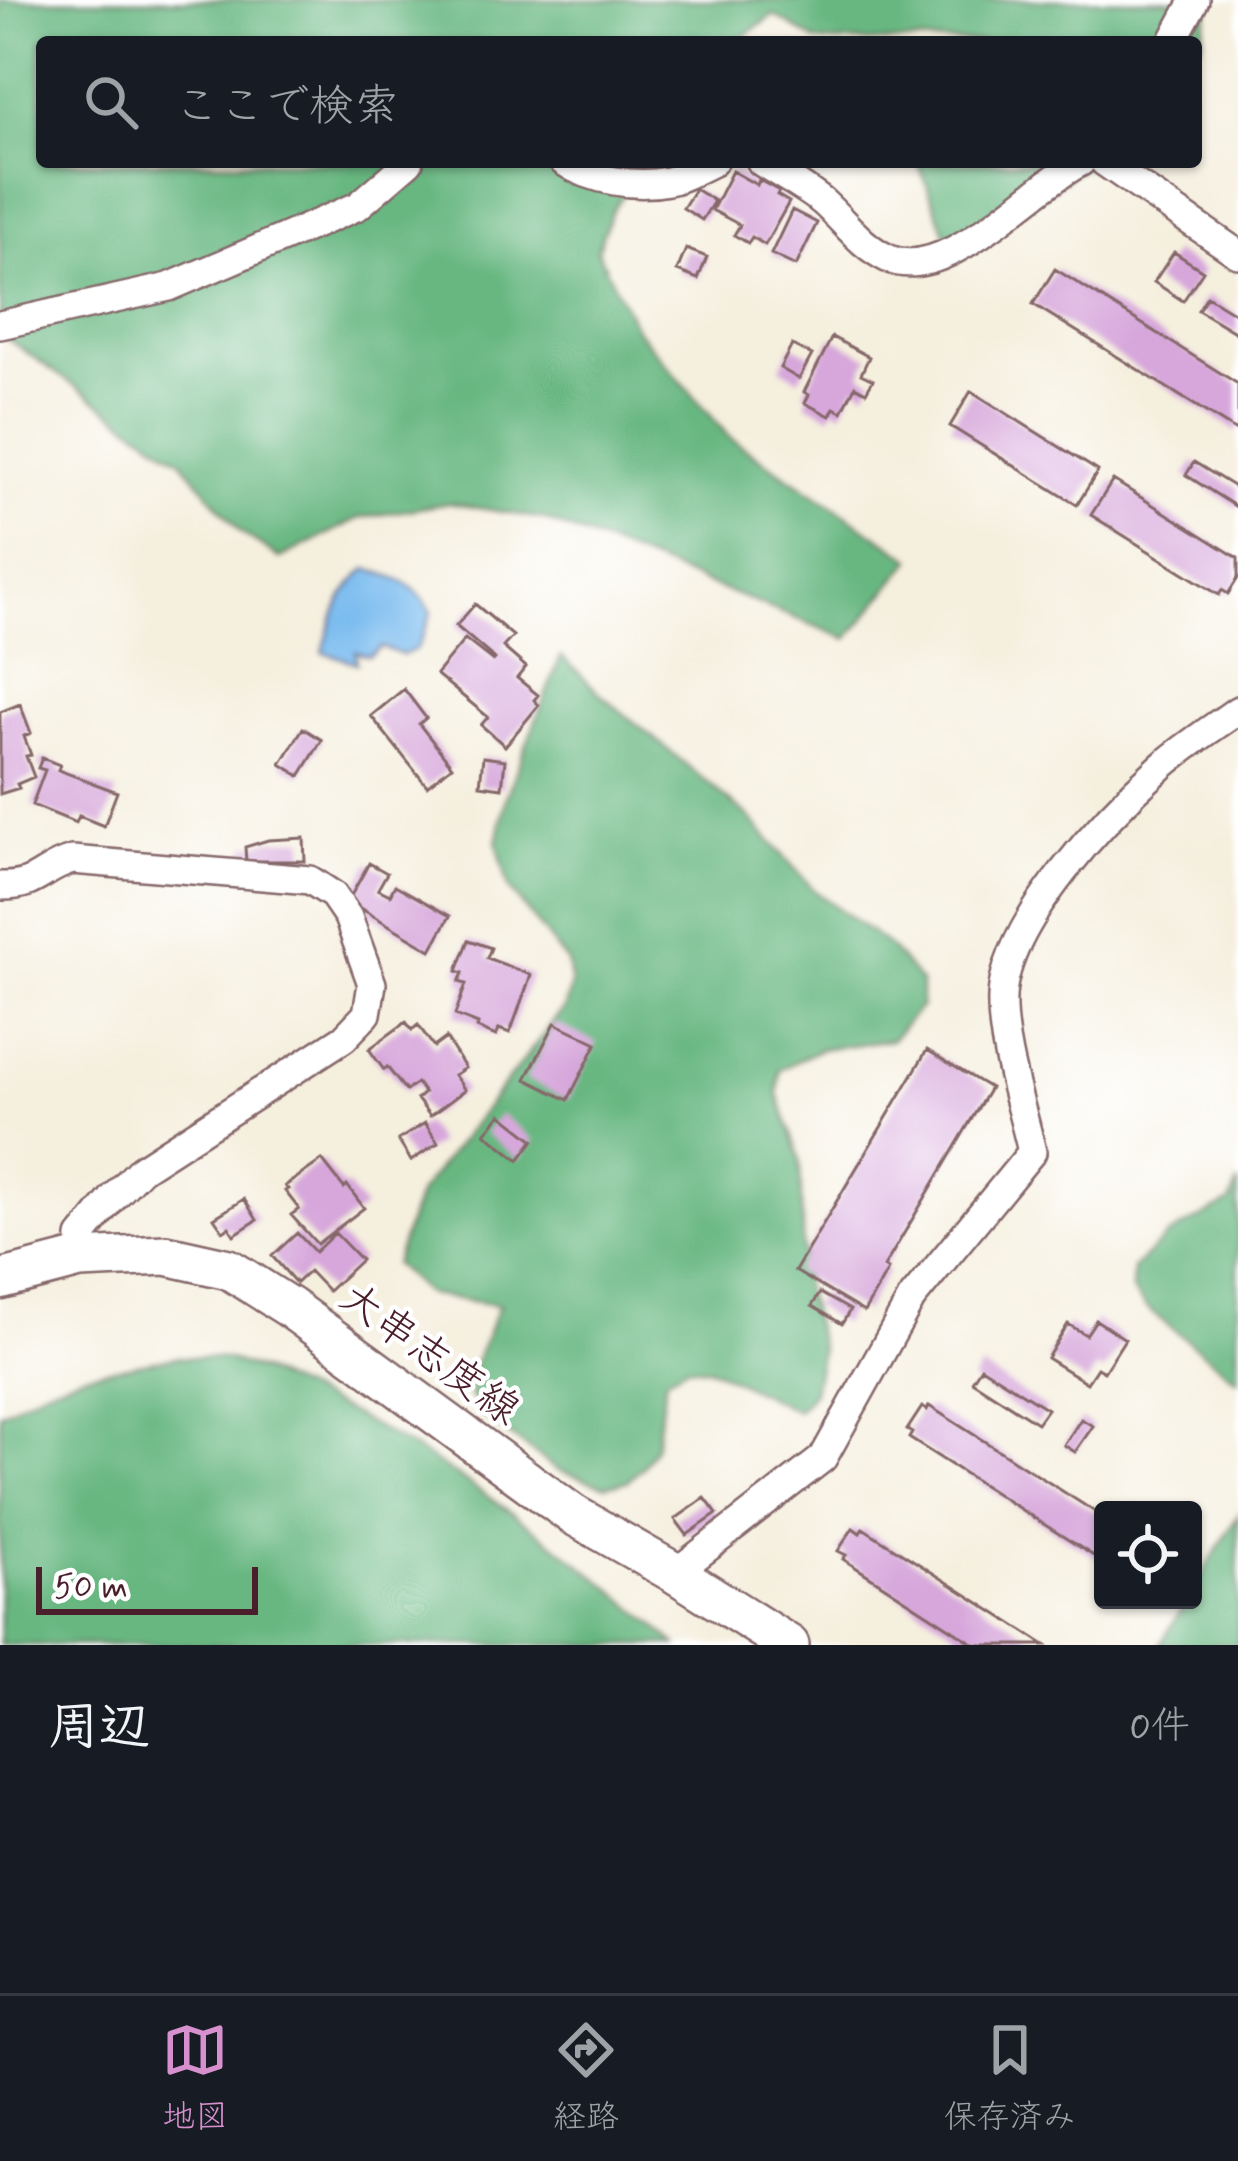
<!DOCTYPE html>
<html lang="ja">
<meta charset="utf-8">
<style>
:root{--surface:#171b24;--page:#20242c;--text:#f1f3f6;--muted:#9ea1a6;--line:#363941;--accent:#d690ce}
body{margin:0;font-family:Mynerve,"Klee One",sans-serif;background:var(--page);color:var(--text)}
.controls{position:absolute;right:36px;bottom:36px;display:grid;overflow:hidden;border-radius:12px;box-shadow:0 3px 9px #0004}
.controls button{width:108px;height:108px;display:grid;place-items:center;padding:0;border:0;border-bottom:3px solid var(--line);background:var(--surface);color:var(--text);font:60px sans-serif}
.scale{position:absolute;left:36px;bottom:30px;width:222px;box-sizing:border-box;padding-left:12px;border:6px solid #4a1f2b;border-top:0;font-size:33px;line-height:42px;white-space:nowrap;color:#4a1f2b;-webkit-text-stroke:9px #fff;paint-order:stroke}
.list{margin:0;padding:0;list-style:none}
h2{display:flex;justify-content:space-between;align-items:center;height:156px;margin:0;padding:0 48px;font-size:51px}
h2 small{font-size:39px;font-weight:400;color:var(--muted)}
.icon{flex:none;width:66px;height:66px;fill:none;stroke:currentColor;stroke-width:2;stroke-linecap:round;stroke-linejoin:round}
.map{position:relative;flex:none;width:1238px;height:1645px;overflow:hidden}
.search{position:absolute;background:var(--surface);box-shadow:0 3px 9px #0004;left:36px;right:36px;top:36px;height:132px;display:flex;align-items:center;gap:30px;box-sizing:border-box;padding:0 42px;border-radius:12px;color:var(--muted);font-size:45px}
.sheet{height:348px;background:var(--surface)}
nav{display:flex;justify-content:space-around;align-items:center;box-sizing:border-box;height:168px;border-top:3px solid var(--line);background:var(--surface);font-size:33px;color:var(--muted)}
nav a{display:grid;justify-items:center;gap:6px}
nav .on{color:var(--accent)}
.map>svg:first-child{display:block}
.forest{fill:#68b781;stroke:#596b56;stroke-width:3}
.water{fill:#79bbef;stroke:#626d8d;stroke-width:3}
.building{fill:#d7a7db}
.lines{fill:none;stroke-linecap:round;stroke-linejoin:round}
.street-casing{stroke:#86686a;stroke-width:32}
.secondary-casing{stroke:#86686a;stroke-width:44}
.street{stroke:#fff;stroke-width:27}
.secondary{stroke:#fff;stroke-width:39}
.labels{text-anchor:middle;stroke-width:9;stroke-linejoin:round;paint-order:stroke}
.street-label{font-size:42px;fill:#4a1f2b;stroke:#fff}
</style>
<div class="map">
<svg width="1238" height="1645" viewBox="0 0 1238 1645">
<rect width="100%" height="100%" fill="#fff"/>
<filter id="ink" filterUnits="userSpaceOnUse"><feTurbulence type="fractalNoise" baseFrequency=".00833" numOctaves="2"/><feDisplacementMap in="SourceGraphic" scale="24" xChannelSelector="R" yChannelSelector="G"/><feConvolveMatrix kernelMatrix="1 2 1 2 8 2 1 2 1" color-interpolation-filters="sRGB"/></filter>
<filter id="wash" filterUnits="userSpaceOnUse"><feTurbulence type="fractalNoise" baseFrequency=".004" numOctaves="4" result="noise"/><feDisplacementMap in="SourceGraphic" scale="48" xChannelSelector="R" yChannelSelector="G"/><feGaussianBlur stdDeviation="2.7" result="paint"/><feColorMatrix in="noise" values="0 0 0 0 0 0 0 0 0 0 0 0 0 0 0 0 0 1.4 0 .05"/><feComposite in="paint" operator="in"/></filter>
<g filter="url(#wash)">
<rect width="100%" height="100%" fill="#f5efde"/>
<path class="forest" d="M0,0h1211l-10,43 -5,5v-6h-379l-43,-27 -38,27h-694v120h606l-36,48 -15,40 40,80 93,108 182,121 -64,80 -305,-120 -94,-16 -89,15 -80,40 -39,-25 -60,-73 -181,-126z
M918,162h171l-134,97z
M561,656l43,41 143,118 68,76 73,54 33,37v24l-30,34 -71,9 -40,21 -2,24 22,66 4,127 17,63 -8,42 -16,19 -87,-43 -23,-2 -21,12 -11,69 -12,20 -16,14 -22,5 -48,-16 -74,-54 -12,-20v-24l28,-67 -71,-10 -34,-31 25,-71 146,-186 6,-22 -4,-23 -58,-74 -12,-45 9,-46z
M1238,1182v198l-92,-72 -14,-18 1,-22 34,-32 63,-34z
M176,1357c15,1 31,0 46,2 29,5 58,21 85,33 130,60 264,158 370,253h-677v-232l42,-23 41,-16z
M1238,1515v130h-78l27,-45h6v-10z"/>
<path class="water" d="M367,569c32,8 47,14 65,43l-15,37 -15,6 -21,-8 -12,9 -13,-4 1,11 -34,-11c9,-34 16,-60 44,-83z"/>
<g id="blocks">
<path class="building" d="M732,171l25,14 2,-5 20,11 -2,4 12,7 -24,43 -13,-8 -4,6 -14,-8 6,-10 -28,-15z
M695,189l19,12 -12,19 -19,-12z
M792,210l25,13 -21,43 -25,-12z
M686,249l21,8 -9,22 -21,-8z
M1174,252l29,19 -20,30 -29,-19z
M1055,269l183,115v48l-205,-128z
M1207,296l31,19v19l-40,-24z
M832,337l37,20 -8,17 12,6 -7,12 -11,-6 -13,26 -8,-4 -4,8 -25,-13 4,-8 -5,-3z
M792,345l20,10 -13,24 -19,-11z
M971,391l127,80 -21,34 -127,-79z
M1194,462l44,27v19l-52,-33z
M1113,480l125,78v20l-10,16 -6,-4 -3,5 -128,-80z
M475,604l38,32 -10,11 23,20 -9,11 21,17 -4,5 5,5 -34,41 -24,-21 7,-8 -52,-43 29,-35 28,22 2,-2 -39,-33z
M404,689l22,29 -7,6 33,42 -25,20 -56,-70z
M20,704l11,29 -7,3 7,19 -5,1 8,21 -17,7 2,4 -19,6v-82z
M303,728l19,12 -22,36 -19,-12z
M483,757l22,3 -3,28 -22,-3z
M42,758l18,7 -2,5 59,22 -13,34 -25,-10 -3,7 -44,-18 13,-35 -7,-2z
M304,838l1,23h-59l-1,-14 23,-7z
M369,863l18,10 -9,16 12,6 5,-10 55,31 -19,34 -83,-49z
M469,940l22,8 -4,10 44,17 -21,58 -11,-4 -3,7 -19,-8 1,-4 -23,-9 11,-31 -7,-2 4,-9 -6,-2z
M406,1022l6,8 6,-5 16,22 12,-9 19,30 -11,7 11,15 -35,26 -13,-17 7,-6 -7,-10 -11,8 -19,-24 -3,3 -15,-21z
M555,1023l42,20 -29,57 -42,-21z
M927,1050l63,38 -106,179 4,3 -24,42 -69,-41z
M501,1114l33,26 -15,20 -34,-27z
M425,1123l13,20 -27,18 -13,-21z
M322,1160l22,28 3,-3 17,23 -47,36 -26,-29 8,-6 -14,-18 3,-2 -3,-3z
M244,1199l13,21 -23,15 -5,-8 -6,4 -9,-13z
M297,1233l18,19 20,-19 26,27 -33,31 -19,-20 -13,12 -24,-27z
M820,1293l30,17 -8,14 -30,-18z
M1096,1320l29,19 -21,33 -7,-4 -10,15 -40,-25 21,-34 18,11z
M981,1367l66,42 -10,14 -65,-42z
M929,1406l174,111v45l-194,-124 3,-5 -5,-3 15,-23 5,3z
M1081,1419l12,7 -18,26 -11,-7z
M705,1498l12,16 -30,21 -12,-16z
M853,1528l7,5 3,-5 182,117h-69l-133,-86 3,-4 -8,-4z"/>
</g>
</g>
<g filter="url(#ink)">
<use href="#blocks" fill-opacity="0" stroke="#86686a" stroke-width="3"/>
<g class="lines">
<g class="street-casing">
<path id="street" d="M1172,42l23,-42
M564,162c27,18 71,26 104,19 15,-2 31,-13 45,-19
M761,162c20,13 44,25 63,41 21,19 36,42 63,55 58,28 144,-72 194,-96
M1104,162l134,92
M0,325l169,-38 189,-81 51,-44
M0,886c38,1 39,-16 72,-26l238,20 23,15 15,22 24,67 -5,30 -23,24 -203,131 -28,29 -32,39 -1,22
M675,1573l148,-115 89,-160 120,-146c-10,-45 -32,-109 -30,-155 3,-74 107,-184 161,-232 23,-20 50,-37 75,-55"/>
</g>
<g class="secondary-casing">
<path id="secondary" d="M0,1280l80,-21 86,-4 63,14 60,38 283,207 103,59 114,72"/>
</g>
<use href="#street" class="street"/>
<use href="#secondary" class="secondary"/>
</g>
</g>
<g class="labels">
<g class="street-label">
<text transform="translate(431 1352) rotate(36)" y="15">大串志度線</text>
</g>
</g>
</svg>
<div class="controls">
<button><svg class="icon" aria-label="locate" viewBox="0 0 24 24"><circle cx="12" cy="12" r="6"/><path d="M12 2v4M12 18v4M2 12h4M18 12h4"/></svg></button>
</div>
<div class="scale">50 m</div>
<div class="search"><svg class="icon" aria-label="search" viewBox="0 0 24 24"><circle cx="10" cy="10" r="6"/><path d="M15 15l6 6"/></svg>ここで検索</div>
</div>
<section class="sheet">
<h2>周辺<small>0件</small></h2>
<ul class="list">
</ul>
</section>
<nav>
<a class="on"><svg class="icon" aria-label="map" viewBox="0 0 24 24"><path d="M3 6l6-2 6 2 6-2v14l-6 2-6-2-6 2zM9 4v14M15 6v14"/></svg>地図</a>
<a><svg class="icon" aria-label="directions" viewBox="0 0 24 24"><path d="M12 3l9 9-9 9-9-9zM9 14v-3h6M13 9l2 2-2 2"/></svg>経路</a>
<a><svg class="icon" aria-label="saved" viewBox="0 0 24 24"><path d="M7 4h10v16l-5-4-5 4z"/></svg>保存済み</a>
</nav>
